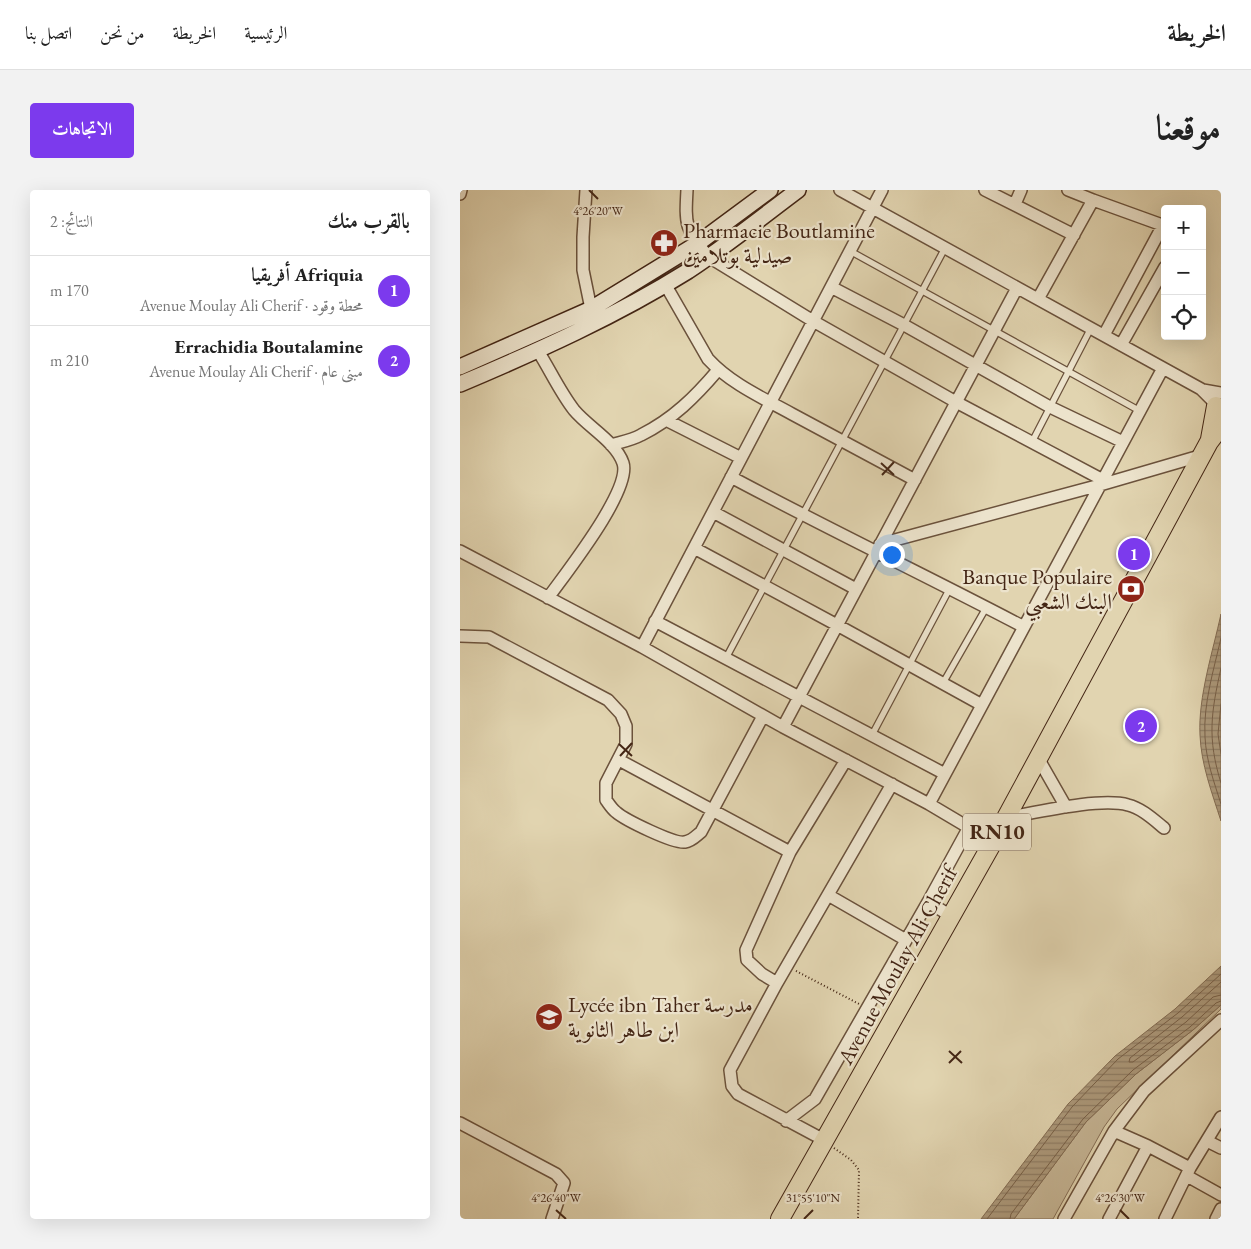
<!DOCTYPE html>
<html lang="ar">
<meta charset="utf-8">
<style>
:root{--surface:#fff;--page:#f2f2f2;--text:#222;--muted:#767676;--line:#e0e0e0;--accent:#7c3aed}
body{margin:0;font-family:"EB Garamond",Amiri,serif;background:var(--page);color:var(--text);direction:rtl}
.controls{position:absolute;right:15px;top:15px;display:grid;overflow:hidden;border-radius:5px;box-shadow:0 5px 20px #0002}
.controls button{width:45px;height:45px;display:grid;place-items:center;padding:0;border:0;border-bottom:1px solid var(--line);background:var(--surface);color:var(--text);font:25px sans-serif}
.you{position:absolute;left:431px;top:364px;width:18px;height:18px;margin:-12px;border:4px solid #fff;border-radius:50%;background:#1a73e8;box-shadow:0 0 0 8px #1a73e833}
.badge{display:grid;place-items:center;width:32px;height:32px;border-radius:50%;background:var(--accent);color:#fff;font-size:16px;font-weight:700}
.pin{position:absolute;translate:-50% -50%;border:2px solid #fff;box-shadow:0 1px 5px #0006}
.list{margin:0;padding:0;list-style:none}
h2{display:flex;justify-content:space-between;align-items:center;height:65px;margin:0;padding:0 20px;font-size:21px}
h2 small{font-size:16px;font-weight:400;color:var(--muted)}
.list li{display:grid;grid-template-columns:32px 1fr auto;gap:15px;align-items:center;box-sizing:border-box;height:70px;padding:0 20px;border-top:1px solid var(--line)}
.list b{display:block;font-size:19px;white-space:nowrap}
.list p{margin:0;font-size:16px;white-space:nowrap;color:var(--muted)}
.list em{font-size:16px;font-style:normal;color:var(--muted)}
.icon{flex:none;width:28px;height:28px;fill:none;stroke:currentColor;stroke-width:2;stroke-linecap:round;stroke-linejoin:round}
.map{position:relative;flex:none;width:761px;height:1029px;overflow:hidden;direction:ltr;border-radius:5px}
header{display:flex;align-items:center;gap:30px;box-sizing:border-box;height:70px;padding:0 25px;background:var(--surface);border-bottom:1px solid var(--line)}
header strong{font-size:24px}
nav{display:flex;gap:28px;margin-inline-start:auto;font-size:18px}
.intro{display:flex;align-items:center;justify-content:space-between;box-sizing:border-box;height:120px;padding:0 30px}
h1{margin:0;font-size:35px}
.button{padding:12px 22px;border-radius:5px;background:var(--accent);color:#fff;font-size:18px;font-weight:700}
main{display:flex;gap:30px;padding:0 30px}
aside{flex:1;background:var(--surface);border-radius:5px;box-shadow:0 5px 20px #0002}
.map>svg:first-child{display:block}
.park{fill:#c6b696;stroke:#856e56}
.water{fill:url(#water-rules);stroke:#826b52}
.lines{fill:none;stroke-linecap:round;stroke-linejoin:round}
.shore{stroke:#786048;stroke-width:1}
.lane-casing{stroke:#6b523c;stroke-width:8}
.street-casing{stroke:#6b523c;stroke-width:14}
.secondary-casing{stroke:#442615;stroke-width:18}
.primary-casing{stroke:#442615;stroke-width:20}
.path{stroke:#442615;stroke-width:2;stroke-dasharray:1 2.5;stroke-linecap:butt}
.lane{stroke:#ece3cc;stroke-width:5.5}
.street{stroke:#ece3cc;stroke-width:11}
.secondary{stroke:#ece3cc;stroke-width:15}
.primary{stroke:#e1d4b0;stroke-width:18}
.ticks{fill:none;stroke:#442615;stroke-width:2}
.labels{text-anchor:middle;stroke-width:4.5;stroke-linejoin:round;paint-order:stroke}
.shield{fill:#ece3cc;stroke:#765f4c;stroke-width:1}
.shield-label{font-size:21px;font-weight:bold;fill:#442615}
.poi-label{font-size:22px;fill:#442615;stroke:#ece3cc;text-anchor:start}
.street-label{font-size:22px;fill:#442615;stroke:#ece3cc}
.ticks-label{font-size:12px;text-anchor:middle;fill:#442615;stroke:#ece3cc;stroke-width:4.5;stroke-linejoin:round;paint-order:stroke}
</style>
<header>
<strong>الخريطة</strong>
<nav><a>الرئيسية</a><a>الخريطة</a><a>من نحن</a><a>اتصل بنا</a></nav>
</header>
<div class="intro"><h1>موقعنا</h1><a class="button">الاتجاهات</a></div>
<main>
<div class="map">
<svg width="761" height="1029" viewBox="0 0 761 1029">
<defs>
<pattern id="water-rules" width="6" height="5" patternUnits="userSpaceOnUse" patternTransform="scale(1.25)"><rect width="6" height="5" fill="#ac997b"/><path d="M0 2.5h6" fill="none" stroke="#8e7d64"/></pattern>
</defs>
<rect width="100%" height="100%" fill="#e1d4b0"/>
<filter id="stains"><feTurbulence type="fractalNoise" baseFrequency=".004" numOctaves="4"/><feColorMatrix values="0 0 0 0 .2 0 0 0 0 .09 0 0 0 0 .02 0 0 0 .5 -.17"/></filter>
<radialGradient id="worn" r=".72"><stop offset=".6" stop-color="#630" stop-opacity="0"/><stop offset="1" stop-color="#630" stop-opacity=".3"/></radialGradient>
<path class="park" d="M761,815v4l-104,100 -13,18 -51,92h-39l72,-97 50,-48 57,-44z"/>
<path class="water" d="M761,424v207c-9,-28 -20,-57 -21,-86 -2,-38 13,-84 21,-121z
M761,776v39l-28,25 -57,44 -50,48 -72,97h-33l87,-115 47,-48 60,-47z"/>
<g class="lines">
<path class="shore" d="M761,448c-7,31 -18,66 -16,99 1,23 9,45 16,67
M761,478c-10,45 -14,70 0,115
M761,514l-3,30 3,20
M761,792l-39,35 -52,41 -1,4h4l53,-40 27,-25 8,-2
M527,1029l85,-112 46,-48 60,-46 43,-39
M550,1029l1,-5 72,-95 50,-49 57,-43 26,-24 5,-2"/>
<g class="lane-casing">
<path id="lane" d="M390,61l290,160
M572,252l59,-114
M266,468l219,-410
M483,493l43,-75
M412,545l78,-147"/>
</g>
<g class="street-casing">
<path id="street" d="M126,0l-3,47v33l8,39
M227,0c-2,35 -2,40 22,67l104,64 143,81 147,78
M380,0l361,199 15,15
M525,0l89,45
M0,4l1,-4
M633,10l72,26
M555,14l6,-14
M205,94l43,75c23,25 55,39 84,55 41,22 82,44 123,66
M371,97l73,38 146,82 73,35
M578,109l55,-99 -25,-10
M644,145l59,-110
M661,155l44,-78
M78,161c12,19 22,41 36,59 14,17 42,32 49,53 9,27 -58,111 -75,135
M743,200l18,3
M206,230l75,38
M151,255c10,-3 21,-5 30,-10 32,-16 54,-38 77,-65
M271,287c97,52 196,99 293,150
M253,322l143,77
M420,354l220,-59 103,-30
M234,358l143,77 145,80
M0,361l182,96 141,80 146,77 64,38
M195,431l290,153
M0,446l29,1 119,63 13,14 5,12v18l-20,39v17c3,4 6,9 10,12 9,8 58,32 69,30 7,-1 11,-6 16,-10l62,-116
M182,457l240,-457
M323,537l234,-439
M578,568l28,49
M159,570l171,92
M469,614l234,-436
M544,628c30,-5 96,-21 124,-13 13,3 25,14 36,23
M368,705l78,45
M491,726l-23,-14 41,-75
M317,793l-15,-9 -15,-14 -1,-10 44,-98 56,-92
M326,931l29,-22 113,-197
M0,933l96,51 8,9 -12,36
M654,941l34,15 42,22
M364,950l-86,-46 -6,-8 -2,-16 47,-87 115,-199
M747,951l14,7
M727,986l34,19
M604,1029l50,-88 30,-40 77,-71
M649,1029l39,-73
M705,1029l25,-51 31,-51
M756,1029l5,-10"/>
</g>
<g class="secondary-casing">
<path id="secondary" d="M0,177l131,-58 106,-65 73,-54
M0,194c78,-33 156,-68 228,-113 38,-25 74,-54 110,-81"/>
</g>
<g class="primary-casing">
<path id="primary" d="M750,249l6,-33
M320,1029l213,-377 216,-400 12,-16"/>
</g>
<path class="path" d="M336,781l63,33
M374,958l17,12 8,10 -1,49"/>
<use href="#lane" class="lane"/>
<use href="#street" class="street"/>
<use href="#secondary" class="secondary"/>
<use href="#primary" class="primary"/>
</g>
<path class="ticks" d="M129,0l9,9M421,273l13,12M422,285l12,-13M159,554l13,12M160,566l12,-13M489,861l13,12M489,873l12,-12M96,1020l10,9M660,1020l9,9M344,1029l9,-9"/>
<defs>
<g id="pharmacy-disc" transform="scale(1.4375)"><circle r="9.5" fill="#8f2418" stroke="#ece3cc"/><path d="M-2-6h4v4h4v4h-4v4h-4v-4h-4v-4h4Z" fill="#fff"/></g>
<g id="bank-disc" transform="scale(1.4375)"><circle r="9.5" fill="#8f2418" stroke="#ece3cc"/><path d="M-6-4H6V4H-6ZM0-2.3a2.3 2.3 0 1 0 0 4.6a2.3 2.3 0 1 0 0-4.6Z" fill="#fff"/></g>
<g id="school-disc" transform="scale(1.4375)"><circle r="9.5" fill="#8f2418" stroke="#ece3cc"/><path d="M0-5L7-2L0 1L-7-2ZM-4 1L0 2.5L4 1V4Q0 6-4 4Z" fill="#fff"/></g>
</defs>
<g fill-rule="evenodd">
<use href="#pharmacy-disc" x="204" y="53"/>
<use href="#bank-disc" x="671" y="399"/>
<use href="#school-disc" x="89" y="827"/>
</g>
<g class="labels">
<rect class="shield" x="503" y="623.5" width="68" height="37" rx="4"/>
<g class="shield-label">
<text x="537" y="649">RN10</text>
</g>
<g class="poi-label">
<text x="223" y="48">Pharmacie Boutlamine<tspan x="223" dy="25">صيدلية بوتلامين</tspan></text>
<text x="652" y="394" text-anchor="end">Banque Populaire<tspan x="652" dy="25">البنك الشعبي</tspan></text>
<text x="108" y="822">Lycée ibn Taher مدرسة<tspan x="108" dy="25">ابن طاهر الثانوية</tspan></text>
</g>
<g class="street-label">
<text transform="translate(437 775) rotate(-61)" y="8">Avenue Moulay Ali Cherif</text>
</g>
</g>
<g class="ticks-label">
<text x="138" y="25">4°26'20"W</text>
<text x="353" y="1012">31°55'10"N</text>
<text x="96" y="1012">4°26'40"W</text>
<text x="660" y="1012">4°26'30"W</text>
</g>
<rect width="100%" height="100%" filter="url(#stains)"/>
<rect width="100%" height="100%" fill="url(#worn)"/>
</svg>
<div class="controls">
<button>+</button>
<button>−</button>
<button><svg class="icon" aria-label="locate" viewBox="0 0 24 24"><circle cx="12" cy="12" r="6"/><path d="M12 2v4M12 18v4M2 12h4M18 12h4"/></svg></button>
</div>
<div class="you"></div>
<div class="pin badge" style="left:674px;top:364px">1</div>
<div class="pin badge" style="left:681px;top:536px">2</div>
</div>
<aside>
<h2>بالقرب منك<small>النتائج: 2</small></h2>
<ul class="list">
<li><span class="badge">1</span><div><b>Afriquia أفريقيا</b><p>محطة وقود · Avenue Moulay Ali Cherif</p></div><em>170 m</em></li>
<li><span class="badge">2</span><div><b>Errachidia Boutalamine</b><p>مبنى عام · Avenue Moulay Ali Cherif</p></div><em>210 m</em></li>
</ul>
</aside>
</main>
